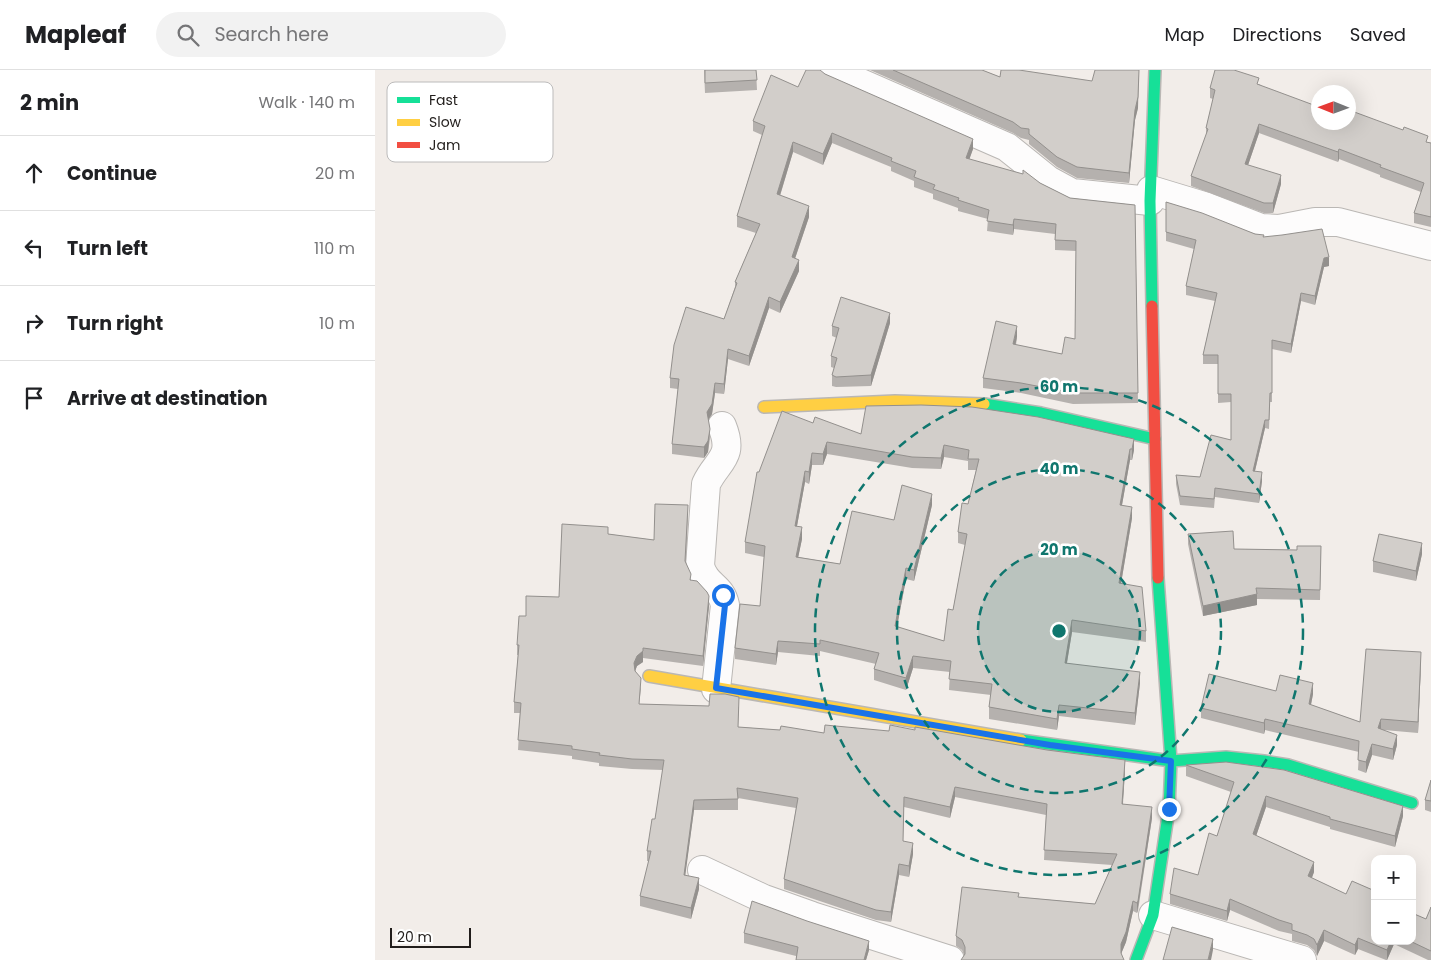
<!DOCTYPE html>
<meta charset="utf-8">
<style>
:root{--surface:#fff;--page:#f2f2f2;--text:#202124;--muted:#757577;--line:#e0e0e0}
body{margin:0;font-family:Poppins,sans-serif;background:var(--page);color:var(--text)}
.controls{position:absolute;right:15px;bottom:15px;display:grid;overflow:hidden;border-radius:10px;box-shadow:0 5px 20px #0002}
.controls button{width:45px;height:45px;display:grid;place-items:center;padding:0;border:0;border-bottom:1px solid var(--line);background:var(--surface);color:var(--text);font:25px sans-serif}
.compass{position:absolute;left:936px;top:15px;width:45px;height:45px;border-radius:50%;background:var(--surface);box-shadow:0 5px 20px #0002;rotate:271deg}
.scale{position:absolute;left:15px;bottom:12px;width:81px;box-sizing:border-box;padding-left:5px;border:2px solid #211d1b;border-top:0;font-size:14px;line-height:18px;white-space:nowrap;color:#211d1b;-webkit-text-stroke:4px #fff;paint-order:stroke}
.stop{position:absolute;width:15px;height:15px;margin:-11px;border:4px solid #1a73e8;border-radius:50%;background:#fff}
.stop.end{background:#1a73e8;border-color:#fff;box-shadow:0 1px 5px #0008}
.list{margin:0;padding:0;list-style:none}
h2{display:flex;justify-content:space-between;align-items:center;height:65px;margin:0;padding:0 20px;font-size:21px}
h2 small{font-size:16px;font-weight:400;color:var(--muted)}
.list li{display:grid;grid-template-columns:32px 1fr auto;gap:15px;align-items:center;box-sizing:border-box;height:75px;padding:0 20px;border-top:1px solid var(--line)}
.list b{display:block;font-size:19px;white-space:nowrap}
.list em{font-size:16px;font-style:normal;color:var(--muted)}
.icon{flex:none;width:28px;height:28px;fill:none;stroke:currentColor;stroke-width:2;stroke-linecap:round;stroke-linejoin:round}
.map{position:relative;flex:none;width:1056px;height:890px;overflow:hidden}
header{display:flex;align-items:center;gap:30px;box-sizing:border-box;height:70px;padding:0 25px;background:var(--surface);border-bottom:1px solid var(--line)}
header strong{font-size:24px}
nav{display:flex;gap:28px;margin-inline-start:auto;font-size:18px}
.search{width:350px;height:45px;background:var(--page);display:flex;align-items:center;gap:12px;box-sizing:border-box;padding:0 18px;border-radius:28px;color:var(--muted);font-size:19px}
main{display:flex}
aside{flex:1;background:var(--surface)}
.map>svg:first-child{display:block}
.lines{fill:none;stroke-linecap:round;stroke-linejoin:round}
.street-casing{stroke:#bab7b4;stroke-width:30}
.fast-casing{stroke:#bab7b4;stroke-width:14}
.slow-casing{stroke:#bab7b4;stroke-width:14}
.jam-casing{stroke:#bab7b4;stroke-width:14}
.street{stroke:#fdfcfc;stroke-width:28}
.fast{stroke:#16e098;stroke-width:11}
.slow{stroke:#ffcf43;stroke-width:11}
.jam{stroke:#f24e42;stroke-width:11}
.wall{fill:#b5b1ae;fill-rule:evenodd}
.shaded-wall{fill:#93908d}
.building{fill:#d2ceca;stroke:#93908d;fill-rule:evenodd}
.route{stroke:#1a73e8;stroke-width:6}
.ring{fill:none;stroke:#0f766e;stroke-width:2.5;stroke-dasharray:9 6}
.key{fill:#fff;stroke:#bcbbbb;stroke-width:1}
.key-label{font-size:14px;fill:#211d1b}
.centre{fill:#0f766e;stroke:#fff;stroke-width:2.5}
.ring-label{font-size:15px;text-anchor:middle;font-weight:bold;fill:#0f766e;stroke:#fff;stroke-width:5;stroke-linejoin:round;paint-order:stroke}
</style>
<header>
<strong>Mapleaf</strong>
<div class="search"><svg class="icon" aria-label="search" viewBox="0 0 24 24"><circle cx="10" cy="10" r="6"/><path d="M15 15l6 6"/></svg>Search here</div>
<nav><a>Map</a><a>Directions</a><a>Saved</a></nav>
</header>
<main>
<aside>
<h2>2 min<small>Walk · 140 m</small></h2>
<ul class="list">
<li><svg class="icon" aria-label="ahead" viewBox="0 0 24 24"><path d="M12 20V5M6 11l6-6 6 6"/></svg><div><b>Continue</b></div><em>20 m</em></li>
<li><svg class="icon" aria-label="left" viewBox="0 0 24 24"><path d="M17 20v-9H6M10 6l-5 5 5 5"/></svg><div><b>Turn left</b></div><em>110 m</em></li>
<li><svg class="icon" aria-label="right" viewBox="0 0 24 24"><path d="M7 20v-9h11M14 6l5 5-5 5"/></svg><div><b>Turn right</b></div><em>10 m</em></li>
<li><svg class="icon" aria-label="arrive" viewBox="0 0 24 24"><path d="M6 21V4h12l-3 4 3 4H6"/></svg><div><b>Arrive at destination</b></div></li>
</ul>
</aside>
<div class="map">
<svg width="1056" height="890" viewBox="0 0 1056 890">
<rect width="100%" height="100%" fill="#f2ede9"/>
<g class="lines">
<g class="street-casing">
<path id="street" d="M456,0l176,77 41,33 24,13 78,8
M776,120l56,17 54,21 18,1 36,-7h23l93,24
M341,619l9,-84c-4,-20 -19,-18 -25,-39l6,-82c11,-24 29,-26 16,-58
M327,800l62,29 48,17 138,44
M778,845l149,45"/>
</g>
<g class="fast-casing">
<path id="fast" d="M777,236l-2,-105 5,-131
M609,334l57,9 114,26
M646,670l150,21 55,-4 38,4 24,4 124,38
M761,890l17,-45 16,-106 2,-48 -13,-183"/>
</g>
<g class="slow-casing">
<path id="slow" d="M389,337l131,-6 89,3
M274,606l372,64"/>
</g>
<g class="jam-casing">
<path id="jam" d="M777,236l6,272"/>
</g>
<use href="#street" class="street"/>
<use href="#fast" class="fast"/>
<use href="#slow" class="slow"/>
<use href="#jam" class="jam"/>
</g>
<path class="wall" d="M329,0h52l1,20 -52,3z
M495,0h112l18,7 138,31 -3,12 -6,63 -52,-5 -20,-11 -28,-23v-4l-8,-2 -8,-5z
M450,4l148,75 -4,10 71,24 30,15 65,7 3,198 -65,1 -52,-11 -38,-5v-10l34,-41 -1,8 46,9 13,-15 1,-88 -21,-1v-16l-41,-5 -1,6 -26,-4 1,-12 -30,-8v-3l-25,-9v-5l-19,-7v-6l-23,-10v-4l-59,-24 -9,22 -30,-13 -13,44 29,21 -14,42 4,12 -19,42 -11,-5 -20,58 -21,-7 -4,35 -9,-1 -3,21 -4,6 2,19 -2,13 -4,6 -32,-4v-10l6,-55 -8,-1v-10l54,-59 11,-32v-5l21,-49 -19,-6v-11l25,-81 -9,-4v-10l45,-34z
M884,14l60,38 112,21v84l-17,-4v-10l7,-21 -41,-15v-2l-41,-16 -1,3 -79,-29 -11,32 33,19 -8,29h-9l-73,-27v-10l15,-40v-8l7,-29 -3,-1v-10z
M791,132l98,35 65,29 -5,1 -9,38 -14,-4 -10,52 -19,-4v53h-2l-1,27 -4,-1 -10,43 7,10 -3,22 -44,-6 -1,11 -34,-3 -4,-21v-9l24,2 31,-37v-38l-13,1v-39h-15v-9l12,-54 -29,-6v-9l8,-37 -28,-8z
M515,253l-19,63 -35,1 -4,-1v-11l2,-7 -3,-1v-11l6,-18 -5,-2v-10z
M438,353l48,11 273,5v11l-2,10h-2l-8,45 10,13 -11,66 25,47v11l-74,-10 -5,31 73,20 -5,42 -76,-9 -2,14 -68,-11v-12l2,-12 -42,-5 1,-18 -37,-4 -7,22 -32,-10v-11l2,-5 -56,-13v5l-42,-4 -2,13 -41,-6v-11l25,-42 4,-49 -19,-4v-11l14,-70zM452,384l85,14 29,1 3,-12 24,4v9h8l-8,34 -10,28v11l7,2 -12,65 -9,31 -47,-14 9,-48 8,2 18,-76 -38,15 -54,44 -42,-7 4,-18 -5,-13 8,-44 4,2 3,-19h11z
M313,445l-2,47 5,19 18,25 -6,60 -60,-8v4l-6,4 -2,5 6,18 -2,15 100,3 -1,20 86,6 301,38 -2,33 29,14 -14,93 -1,2 -4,-2 -7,31 -5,12 -157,1 -2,-5 -6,-4v-10l63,-39 76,7 17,-39 -68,-5 2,-45 -91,-18 -5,21 -46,-11 -1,34 10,13 -4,23 -10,-2 -8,47 -15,-2 -92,-31v-10l12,-71 -58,-10v12h-44l-9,65 14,14 -8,30 -51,-13v-10l9,-35h-2v-10l8,-32 8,-49 -31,-1 -33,-3v-3l-27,-4v-3l-54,-6 2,-37h-6v-11l4,-47h-1v-10l9,-29 33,-19 49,-63 46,6z
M813,464l46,15 63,1 24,-4 -1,54 -63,-1v6l-54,11 -15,-72z
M1047,484l-6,27 -43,-9v-11z
M1046,593l-3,70 -34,-3 13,15 -4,15 -21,-5 -6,18 -8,-3 1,-18 -94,-22 -1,4 -63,-16v-10l75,-17 37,3 -2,11 49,17z
M811,695l217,51 -8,31 -65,-18v-2l-64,-20 -10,29 58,36 -2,6 63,63h37l14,-22 5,-12v53h-3l-34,-16 -7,16h-1l-28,-11 -3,6 -31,-14 -7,15 -3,-6 -7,-5 -15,-4v-7l-13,-3 -49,-21 -3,11 -57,-17v-10l28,-19 19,-39 14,-44 -45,-16z
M1056,710v32l-6,-2v-10z
M369,863l125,17 -3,10h-70v-4l-52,-13z"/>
<path class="shaded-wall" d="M764,0l-1,38 -3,12 -6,63v-10l6,-63z
M884,54v9l-14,41v-10z
M457,63v10l-9,22v-11z
M598,69v10l-7,20v-11z
M418,72v10l-16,53v-11z
M964,79v10l-1,3v-10z
M906,105v9l-8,29v-10z
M434,136v11l-17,50v-10z
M639,149v10l-1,6v-10z
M954,187v9l-5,1 -9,38v-9l9,-38z
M424,190v11l-19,42v-11z
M926,223v8l-10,52v-9z
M394,227v11l-20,58v-10z
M515,243v10l-19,63v-11z
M642,256v11l-4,18v-11z
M353,279v10l-4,35v-10z
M340,313v10l-3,21 -5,8v-10z
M890,350v8l-12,51v-8z
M335,359l-2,23 -4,6v-11z
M759,369v11l-2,10v-11z
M452,372v12l-4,11v-11z
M569,375v12l-3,12v-11z
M755,379v11l-10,56v-11z
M437,383v12l-3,19v-12z
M430,401v11l-10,55v-11z
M887,402v9l-3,22v-9z
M557,424v11l-18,76v-11z
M757,437v11l-13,77v-12z
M427,457v12l-6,29v-11z
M1047,473v11l-6,27v-10z
M531,498v11l-11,58v-11z
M882,524v11l-54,11v-10z
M334,526v10l-6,60v-10z
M697,550v12l-7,42v-11z
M403,571v11l-2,13v-11z
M268,578v14l-6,4 -3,8v-11l3,-7z
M1046,582v11l-3,70v-11z
M538,586v12l-7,22v-12z
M765,602v11l-5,42v-12z
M938,613v11l-4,20v-10z
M684,635v11l-2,14v-11z
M890,649v11l-1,4v-11z
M1006,649v11l-3,-2z
M1022,665v10l-4,15v-11z
M997,674v11l-6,18v-11z
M750,690v11l-3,43v-10z
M580,717v10l-5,21v-11z
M891,726v11l-13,38v-11z
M319,730v10l-10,75v-10z
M1028,736v10l-8,31v-11z
M777,737v11l-15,95v-10z
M538,773v11l-4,23v-11z
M939,792v10l-6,15v-11z
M524,794v11l-8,47v-10z
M324,808v11l-8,30v-11z
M855,829v11l-3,11v-10z
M758,831v10l-7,31 -5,12v-10z
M949,860v11l-7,15v-11z
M983,868v11l-3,6v-10z
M838,869v11l-2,10h-3z
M494,871v9l-3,10h-2z
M1016,871h3v3l-7,16v-10z"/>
<path class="building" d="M330,0h51l1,10 -52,3z
M431,0h14l5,4 148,65 -7,19 57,16v-4l17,13 30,15 65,7 3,188h-65l-52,-10 -38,-5 13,-57 21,5 -4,18 49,10 3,-17 10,2 1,-98 -21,-1 1,-16 -42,-5 -1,6 -26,-4 2,-11 -31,-10 1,-2 -26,-9 2,-4 -21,-8 2,-6 -25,-10 1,-3 -60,-25 -9,21 -30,-12 -16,52 32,12 -17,51 7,3 -19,42 -11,-5 -20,59 -21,-7 -4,35 -9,-1 -3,21 -5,8 3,17 -2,12 -4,6 -32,-3 7,-65 -9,-1 4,-33 12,-38 38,12 13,-36 -2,-1 25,-58 -23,-8 28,-90 -12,-5 18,-46 27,12z
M518,0h89l18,7 1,-7h18l73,11 3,-11h44l-1,27 -3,13 -6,63 -52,-6 -20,-10 -28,-23v-5l-8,-1 -8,-6z
M840,0h19l25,8 -2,6 62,23v15h30v-12l54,20 1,-3 24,9 -2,6 5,1v74l-17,-4 10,-30 -44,-16 1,-2 -42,-16 -1,3 -79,-28 -14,40 36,11 -8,28h-9l-73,-27 17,-47 -2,-1 9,-38 -5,-2z
M791,132l36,11 53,21 9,1 -1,2 19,-2 40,-6 7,28 -5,1 -9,38 -14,-3 -10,51 -19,-4v53h-2l-1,27h-4l-12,51 9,1 -3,22 -44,-6 -1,11 -34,-3 -4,-21 24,2 11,-42 20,5v-46h-13v-39h-15l14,-62 -31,-7 10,-46 -30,-8z
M466,227l49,16 -19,62 -35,2 -4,-2 5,-17 -6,-2 8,-28 -7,-2z
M546,335l51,2 66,10 96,22 -2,10h-2l-10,56 12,2 -13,76 23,4 4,44 -74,-11 -7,43 75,9 -5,41 -76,-8 -2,14 -68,-12 3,-23 -43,-5 2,-18 -38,-5 -7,22 -32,-9 5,-16 -59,-13v4l-42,-3 -2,13 -41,-6 5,-44 20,2 5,-60 -20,-4 12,-70h2l23,-61 31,12 2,-6 46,17 5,-28zM452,372l85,15 29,1 3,-13 25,5 -1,9h11l-11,45 -6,-1 -4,29 9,2 -14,76 -5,-1 -4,32 -49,-15 11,-58 8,2 18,-76 -30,-9 -8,35 -42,-9 -12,53 -44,-7 6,-30 -7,-1 10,-55 4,1 3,-19 11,1z
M280,434l33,1 -3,56 6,13 -1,6 7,1 10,11 2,4 -6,60 -60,-8v3l-6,5 -3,7 1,8 6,7 -2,26 70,2 1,-12h15l14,3 -1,30 42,3 1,-4 43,7 1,-8 64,6 1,-6 25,5v-3l132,23 78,10 -3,44 30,3 -14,94 -1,2 -4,-2 -7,31 -5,12v9l3,7h-163l4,-6v-7l-3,-7 -6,-4 6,-49 57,6 -1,4 77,7 22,-50 -73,-4 3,-46 -92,-17 -5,20 -46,-10 -1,44 10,2 -4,23 -10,-2 -8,48 -15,-2 -92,-31 14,-81 -61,-10 1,11 -44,1 -10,75 15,3 -8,30 -51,-12 11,-45h-4l5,-32h3l9,-59 -32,-1 -33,-4 1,-2 -28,-4v-3l-54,-6 3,-37 -7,-1 5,-57h-2l2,-29h7v-20l33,1 3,-73 46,3v7l46,6z
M858,461l1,18 63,1v-4h24l-1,44 -64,-2 1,6 -54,12 -15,-72z
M1004,464l43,9 -6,28 -43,-10z
M991,579l55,3 -3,70 -37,-3 -3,9 19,7 -4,14 -21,-5 -6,18 -8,-2 1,-19 -94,-22 -1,4 -63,-15 8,-34 67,17 4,-16 33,8 -4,21 51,18z
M851,692l58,8 119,36 -8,30 -65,-17v-2l-64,-21 -13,38 61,28 -6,14 38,18 6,-13 23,10v50h16l-4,9 -29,-12 -3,7 -31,-15 -7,15 -3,-6 -7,-4 -15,-5v-6l-13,-4 -49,-21 -3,12 -57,-17 4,-26 24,7 11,-42 8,3 17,-54 -48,-17z
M1056,710v21l-6,-1z
M377,831l55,20 62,20 -5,19h-68l2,-13 -54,-14z
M1056,837v44l-21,-10h2v-28l14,6z
M797,857l41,12 -5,21h-45z"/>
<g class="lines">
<path class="route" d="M348,525l2,10 -9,83 334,57 121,16 -2,48"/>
</g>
<circle cx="684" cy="561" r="81" fill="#0f766e" fill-opacity=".12"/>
<g class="ring">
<circle cx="684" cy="561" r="81"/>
<circle cx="684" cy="561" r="162"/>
<circle cx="684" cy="561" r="244"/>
</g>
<rect x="12" y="12" width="166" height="80" rx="8" class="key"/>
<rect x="22" y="27" width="23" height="6" fill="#16e098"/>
<rect x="22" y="49" width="23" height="7" fill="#ffcf43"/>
<rect x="22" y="72" width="23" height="6" fill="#f24e42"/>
<g class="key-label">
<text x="54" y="35">Fast</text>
<text x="54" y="57">Slow</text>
<text x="54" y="80">Jam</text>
</g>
<circle cx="684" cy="561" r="8" class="centre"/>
<g class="ring-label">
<text x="684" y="322">60 m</text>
<text x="684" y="404">40 m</text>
<text x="684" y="485">20 m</text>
</g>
</svg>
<div class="controls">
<button>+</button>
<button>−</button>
</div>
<svg class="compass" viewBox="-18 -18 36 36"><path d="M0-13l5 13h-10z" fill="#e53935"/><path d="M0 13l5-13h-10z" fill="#757577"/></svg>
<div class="scale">20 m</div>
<div class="stop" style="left:348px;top:525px"></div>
<div class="stop end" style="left:794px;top:739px"></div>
</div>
</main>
